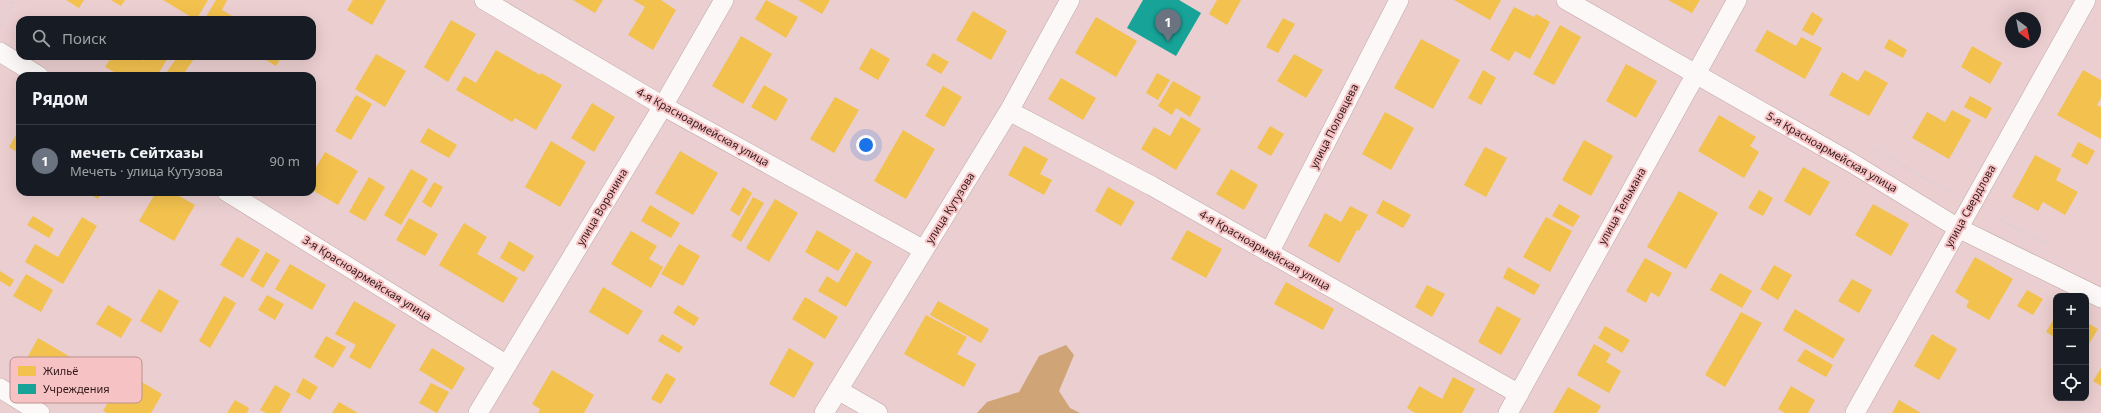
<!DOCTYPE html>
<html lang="ru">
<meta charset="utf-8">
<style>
:root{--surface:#171b24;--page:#20242c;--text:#f1f3f6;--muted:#9ea1a6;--line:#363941;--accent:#7c3aed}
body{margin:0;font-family:"Noto Sans",sans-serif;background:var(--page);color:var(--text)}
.controls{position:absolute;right:12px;bottom:12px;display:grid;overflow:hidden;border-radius:8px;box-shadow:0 4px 16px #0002}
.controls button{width:36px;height:36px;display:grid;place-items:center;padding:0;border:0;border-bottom:1px solid var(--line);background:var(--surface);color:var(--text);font:20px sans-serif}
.compass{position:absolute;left:2005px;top:12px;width:36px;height:36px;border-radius:50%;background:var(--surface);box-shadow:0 4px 16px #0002;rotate:148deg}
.you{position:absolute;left:866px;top:145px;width:14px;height:14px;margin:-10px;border:3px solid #fff;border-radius:50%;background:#1a73e8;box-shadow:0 0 0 6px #1a73e833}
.badge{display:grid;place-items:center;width:26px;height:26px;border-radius:50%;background:var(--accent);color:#fff;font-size:13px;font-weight:700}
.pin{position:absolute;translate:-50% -33px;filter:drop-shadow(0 1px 2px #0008)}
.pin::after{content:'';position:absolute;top:21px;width:14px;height:12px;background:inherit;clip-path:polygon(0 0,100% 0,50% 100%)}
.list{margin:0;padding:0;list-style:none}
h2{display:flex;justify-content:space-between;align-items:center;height:52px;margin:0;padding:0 16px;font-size:17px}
h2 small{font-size:13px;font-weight:400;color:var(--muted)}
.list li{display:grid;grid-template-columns:26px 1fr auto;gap:12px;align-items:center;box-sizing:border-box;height:72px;padding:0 16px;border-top:1px solid var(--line)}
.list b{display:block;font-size:15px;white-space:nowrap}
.list p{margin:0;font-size:13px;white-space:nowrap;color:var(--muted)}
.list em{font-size:13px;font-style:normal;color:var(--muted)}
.icon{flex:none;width:22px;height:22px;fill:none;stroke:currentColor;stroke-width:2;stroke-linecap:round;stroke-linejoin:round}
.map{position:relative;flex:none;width:2101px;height:413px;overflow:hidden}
.search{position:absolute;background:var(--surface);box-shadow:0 4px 16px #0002;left:16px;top:16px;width:300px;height:44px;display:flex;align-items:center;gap:10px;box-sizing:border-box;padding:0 14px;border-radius:12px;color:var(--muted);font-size:15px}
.panel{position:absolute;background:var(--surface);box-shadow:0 4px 16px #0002;left:16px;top:72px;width:300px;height:124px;border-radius:12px}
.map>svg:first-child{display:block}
.forest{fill:#cfa577}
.homes{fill:#f2c14e}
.public{fill:#17a398}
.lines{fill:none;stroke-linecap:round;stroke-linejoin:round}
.street-casing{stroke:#bfa6a7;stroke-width:20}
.path{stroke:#dbd1d2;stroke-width:2.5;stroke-dasharray:2 3;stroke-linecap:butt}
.street{stroke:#fcf8f8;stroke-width:19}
.labels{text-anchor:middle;stroke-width:4;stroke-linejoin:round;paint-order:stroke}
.street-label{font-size:11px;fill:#321a1b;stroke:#f7c2c4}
.key{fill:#f7c2c4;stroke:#bc9091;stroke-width:1}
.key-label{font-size:11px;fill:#321a1b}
</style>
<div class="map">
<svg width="2101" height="413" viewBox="0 0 2101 413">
<rect width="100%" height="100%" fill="#ebcecf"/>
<path class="forest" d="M1066,345l8,10 -15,36 11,17 10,5h-103l10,-11 32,-10 20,-36z"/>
<path class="homes" d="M66,0h18l-5,8z
M111,0h14l-4,6z
M163,0h45l-12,20z
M216,0h11l-5,10 17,10h-35z
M353,0h33l-14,25 -25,-15z
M573,0h30l-8,13z
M633,0h28l15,10 -23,40 -25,-15 17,-28z
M766,0l32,17 -12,21 -31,-19z
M798,0h32l-8,14z
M1217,0h24l-14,25 -18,-11z
M1454,0h47l-11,20z
M1668,0h32l-8,13z
M1514,7l20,10 2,-3 14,8 -20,37 -15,-8 -6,10 -19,-11z
M973,11l34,20 -16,29 -35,-20z
M1812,12l11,7 -10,17 -11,-6z
M1096,17l41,24 -21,36 -41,-24z
M1283,18l12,6 -17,29 -12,-6z
M451,20l25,14 -28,48 -24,-15z
M1560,25l21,12 -27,48 -21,-11z
M1767,30l29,16 5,-9 21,11 -17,31 -50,-28z
M741,36l31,18 -29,50 -31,-18z
M1421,39l39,21 -27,49 -39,-21z
M1889,39l18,11 -4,8 -19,-10z
M1972,46l30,17 -12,21 -29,-17z
M871,48l19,11 -12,21 -19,-11z
M496,50l44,25 1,-2 21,12 -26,45 -21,-12 -3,4 -56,-32 8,-14 12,7z
M933,53l16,9 -8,12 -15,-9z
M376,54l30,17 -21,36 -30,-18z
M1294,54l29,16 -17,28 -29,-17z
M112,56h24l8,5 3,-5h22l-12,20h-36l-16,-9z
M178,56h18l-14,20h-18z
M259,56h23l-6,10z
M1626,64l31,17 -21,37 -30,-17z
M1483,70l13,8 -15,27 -13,-7z
M1865,70l23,13 -19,33 -40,-21 13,-23 16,9z
M2083,70l18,10v18l-4,7 4,2v32l-44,-24z
M1157,73l13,7 -12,20 -12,-7z
M1061,78l35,20 -13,22 -35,-21z
M1173,81l28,16 -11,20 -14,-9 -4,7 -14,-9z
M764,85l24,14 -12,22 -25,-14z
M943,86l19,11 -18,30 -19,-11z
M356,95l16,9 -21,36 -16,-9z
M1970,96l22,12 -6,11 -22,-12z
M835,97l24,13 -25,43 -24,-14z
M592,103l23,14 -21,35 -23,-14z
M1952,110l19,10 -22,39 -37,-21 15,-26 18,10z
M1385,112l29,16 -23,42 -29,-16z
M1719,115l37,22 -6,9 9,6 -15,26 -46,-27z
M1181,117l20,12 -25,41 -35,-21 13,-22 16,9z
M1270,126l14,8 -13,22 -14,-8z
M20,128v26l-11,-7z
M428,128l29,17 -8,13 -29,-16z
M903,130l32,19 -29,50 -32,-18z
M1584,140l29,16 -22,40 -29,-16z
M551,141l35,21 -26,45 -35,-20z
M2078,142l17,9 -8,14 -16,-9z
M1024,146l24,13 -8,15 12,6 -8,15 -36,-20z
M1485,147l22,11 -21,39 -22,-12z
M680,151l38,22 -25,42 -38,-22z
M325,152l33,19 -20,34 -26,-15v-16z
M2035,155l26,14 -5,11 22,12 -13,23 -22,-13 -5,9 -26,-14z
M1803,167l27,15 -20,34 -26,-15z
M411,169l17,10 -27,46 -17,-10z
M1231,169l27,16 -14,25 -28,-16z
M369,177l16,10 -20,34 -16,-9z
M434,182l9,5 -12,21 -9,-6z
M743,187l9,6 -13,23 -9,-6z
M1108,187l27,15 -14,24 -26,-15z
M1759,190l14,8 -10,18 -15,-8z
M1679,191l39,22 -32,56 -39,-22z
M86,192h16l-4,7z
M156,192h16l23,13 -21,36 -35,-20z
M753,197l11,6 -23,39 -10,-6z
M775,199l23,14 -29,49 -23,-14z
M1383,200l28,15 -8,13 -27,-15z
M1559,204l21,12 -7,11 -21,-11z
M1873,204l36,20 -18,32 -36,-21z
M650,205l30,18 -9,15 -30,-17z
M1350,206l18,9 -9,16 -2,-1 -18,33 -31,-17 17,-33 16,9z
M33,216l21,13 -5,9 -22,-13z
M82,217l15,9 -34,58 -38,-22 10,-18 23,13z
M1546,217l26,14 -22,41 -27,-15z
M409,218l29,16 -13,22 -29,-16z
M464,223l23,14 -10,17 41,24 -15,25 -64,-38z
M817,230l34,20 -13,21 -33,-19z
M1187,230l35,19 -16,29 -35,-19z
M631,231l26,15 -8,13 14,8 -12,21 -40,-24z
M237,237l23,13 -17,28 -23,-13z
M509,241l25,15 -10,16 -24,-14z
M679,244l21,12 -17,30 -22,-12z
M266,252l14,8 -17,28 -13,-8z
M856,252l16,10 -26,45 -28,-16 9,-15 11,7z
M1975,257l38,22 -24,41 -23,-13 3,-6 -14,-9z
M1645,258l27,15 -13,24 -8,-5 -5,11 -20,-12z
M290,264l36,21 -14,25 -37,-21z
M1774,265l18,10 -14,25 -18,-11z
M1508,267l32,18 -6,10 -31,-17z
M0,271l14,9 -4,7 -10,-6z
M1720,273l32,18 -10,17 -32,-18z
M26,274l27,16 -12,22 -28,-16z
M1852,279l20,11 -13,23 -21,-12z
M1286,282l48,27 -11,21 -49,-26z
M1427,285l18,9 -13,23 -17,-10z
M603,287l40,24 -15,24 -39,-23z
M159,289l20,12 -18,32 -21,-12z
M2027,290l16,9 -10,16 -16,-9z
M267,295l17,9 -9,16 -17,-10z
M224,296l12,7 -26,45 -11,-7z
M805,297l33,20 -13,22 -33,-20z
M354,301l42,24 -26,44 -21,-12 7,-12 -21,-11z
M938,301l51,28 -8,14 -51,-28z
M108,305l24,14 -11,19 -25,-14z
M678,305l21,13 -5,8 -21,-13z
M1497,306l24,13 -20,36 -23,-13z
M1795,309l50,30 -12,20 -50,-29z
M1741,312l21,11 -37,64 -20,-12z
M926,315l41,22 -10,17 19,10 -12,23 -60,-33z
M2056,315v23l-10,-6z
M2086,322l12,7 -12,20z
M1605,326l25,14 -8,13 -24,-15z
M662,334l21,13 -4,6 -21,-12z
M1932,334l25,15 -18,31 -25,-14z
M326,336l20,11 -13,21 -19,-11z
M38,338l46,27 -18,30 -38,-22 7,-10 -8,-5z
M1594,344l17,10 -5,8 15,9 -12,22 -32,-18z
M432,348l33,20 -13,22 -33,-20z
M789,348l25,15 -20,35 -25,-14z
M1805,349l28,16 -7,12 -29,-16z
M2101,368v18l-8,-5z
M552,370l42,25 -10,18h-46l2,-4 -8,-5z
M125,372l37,22 -11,19h-44l-4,-2z
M666,373l10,6 -15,25 -10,-5z
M1453,377l22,12 -13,24h-47l-8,-5 12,-22 23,13z
M303,378l15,9 -8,13 -14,-8z
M431,383l18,9 -12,21 -18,-10z
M275,385l16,9 -11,19h-14l-6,-3z
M1791,386l24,14 -7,13h-23l-7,-4z
M1568,387l33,19 -4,7h-44z
M235,400l14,8 -2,5h-20z
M1899,400l22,13h-29z
M339,402l19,11h-26z"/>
<path class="public" d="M1143,0h36l22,13 -25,43 -49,-28z"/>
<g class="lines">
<g class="street-casing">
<path id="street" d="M484,0l179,106 261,144
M1566,0l286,163 106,65 143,70
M0,52l39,24
M1009,111l143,75 367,208
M227,192l280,173
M1269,253l130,-253
M0,388l40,25
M838,390l40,23
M478,413l185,-307 61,-106
M824,413l185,-302 61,-111
M1508,413l229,-413
M1855,413l231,-413"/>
</g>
<path class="path" d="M0,26l14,-26
M1874,149l79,45
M1991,215l57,30"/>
<use href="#street" class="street"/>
</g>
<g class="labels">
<g class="street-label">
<text transform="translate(1334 126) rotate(-63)" y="4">улица Половцева</text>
<text transform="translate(703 127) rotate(29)" y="4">4-я Красноармейская улица</text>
<text transform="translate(1832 152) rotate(30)" y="4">5-я Красноармейская улица</text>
<text transform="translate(1622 206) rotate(-61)" y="4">улица Тельмана</text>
<text transform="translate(1970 206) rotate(-61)" y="4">улица Свердлова</text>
<text transform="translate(602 207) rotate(-59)" y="4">улица Воронина</text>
<text transform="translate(950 208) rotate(-58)" y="4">улица Кутузова</text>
<text transform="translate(1265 250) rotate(30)" y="4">4-я Красноармейская улица</text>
<text transform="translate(367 278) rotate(32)" y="4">3-я Красноармейская улица</text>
</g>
</g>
<rect x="10" y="357" width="132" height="46" rx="6" class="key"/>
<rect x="18" y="366" width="18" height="10" fill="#f2c14e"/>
<rect x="18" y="384" width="18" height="10" fill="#17a398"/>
<g class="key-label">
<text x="43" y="375">Жильё</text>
<text x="43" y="393">Учреждения</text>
</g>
</svg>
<div class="controls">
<button>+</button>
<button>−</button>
<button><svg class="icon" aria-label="locate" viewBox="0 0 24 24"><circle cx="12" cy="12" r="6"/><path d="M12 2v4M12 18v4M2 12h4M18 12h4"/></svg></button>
</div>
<svg class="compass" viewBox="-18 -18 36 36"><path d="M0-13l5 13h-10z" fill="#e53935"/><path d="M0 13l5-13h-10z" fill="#9ea1a6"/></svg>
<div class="you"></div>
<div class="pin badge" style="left:1168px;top:42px;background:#6b7280">1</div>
<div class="search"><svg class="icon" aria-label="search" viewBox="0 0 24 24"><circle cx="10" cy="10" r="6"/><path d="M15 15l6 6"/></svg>Поиск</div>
<section class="panel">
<h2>Рядом<small></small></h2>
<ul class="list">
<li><span class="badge" style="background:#6b7280">1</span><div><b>мечеть Сейтхазы</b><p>Мечеть · улица Кутузова</p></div><em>90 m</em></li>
</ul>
</section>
</div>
